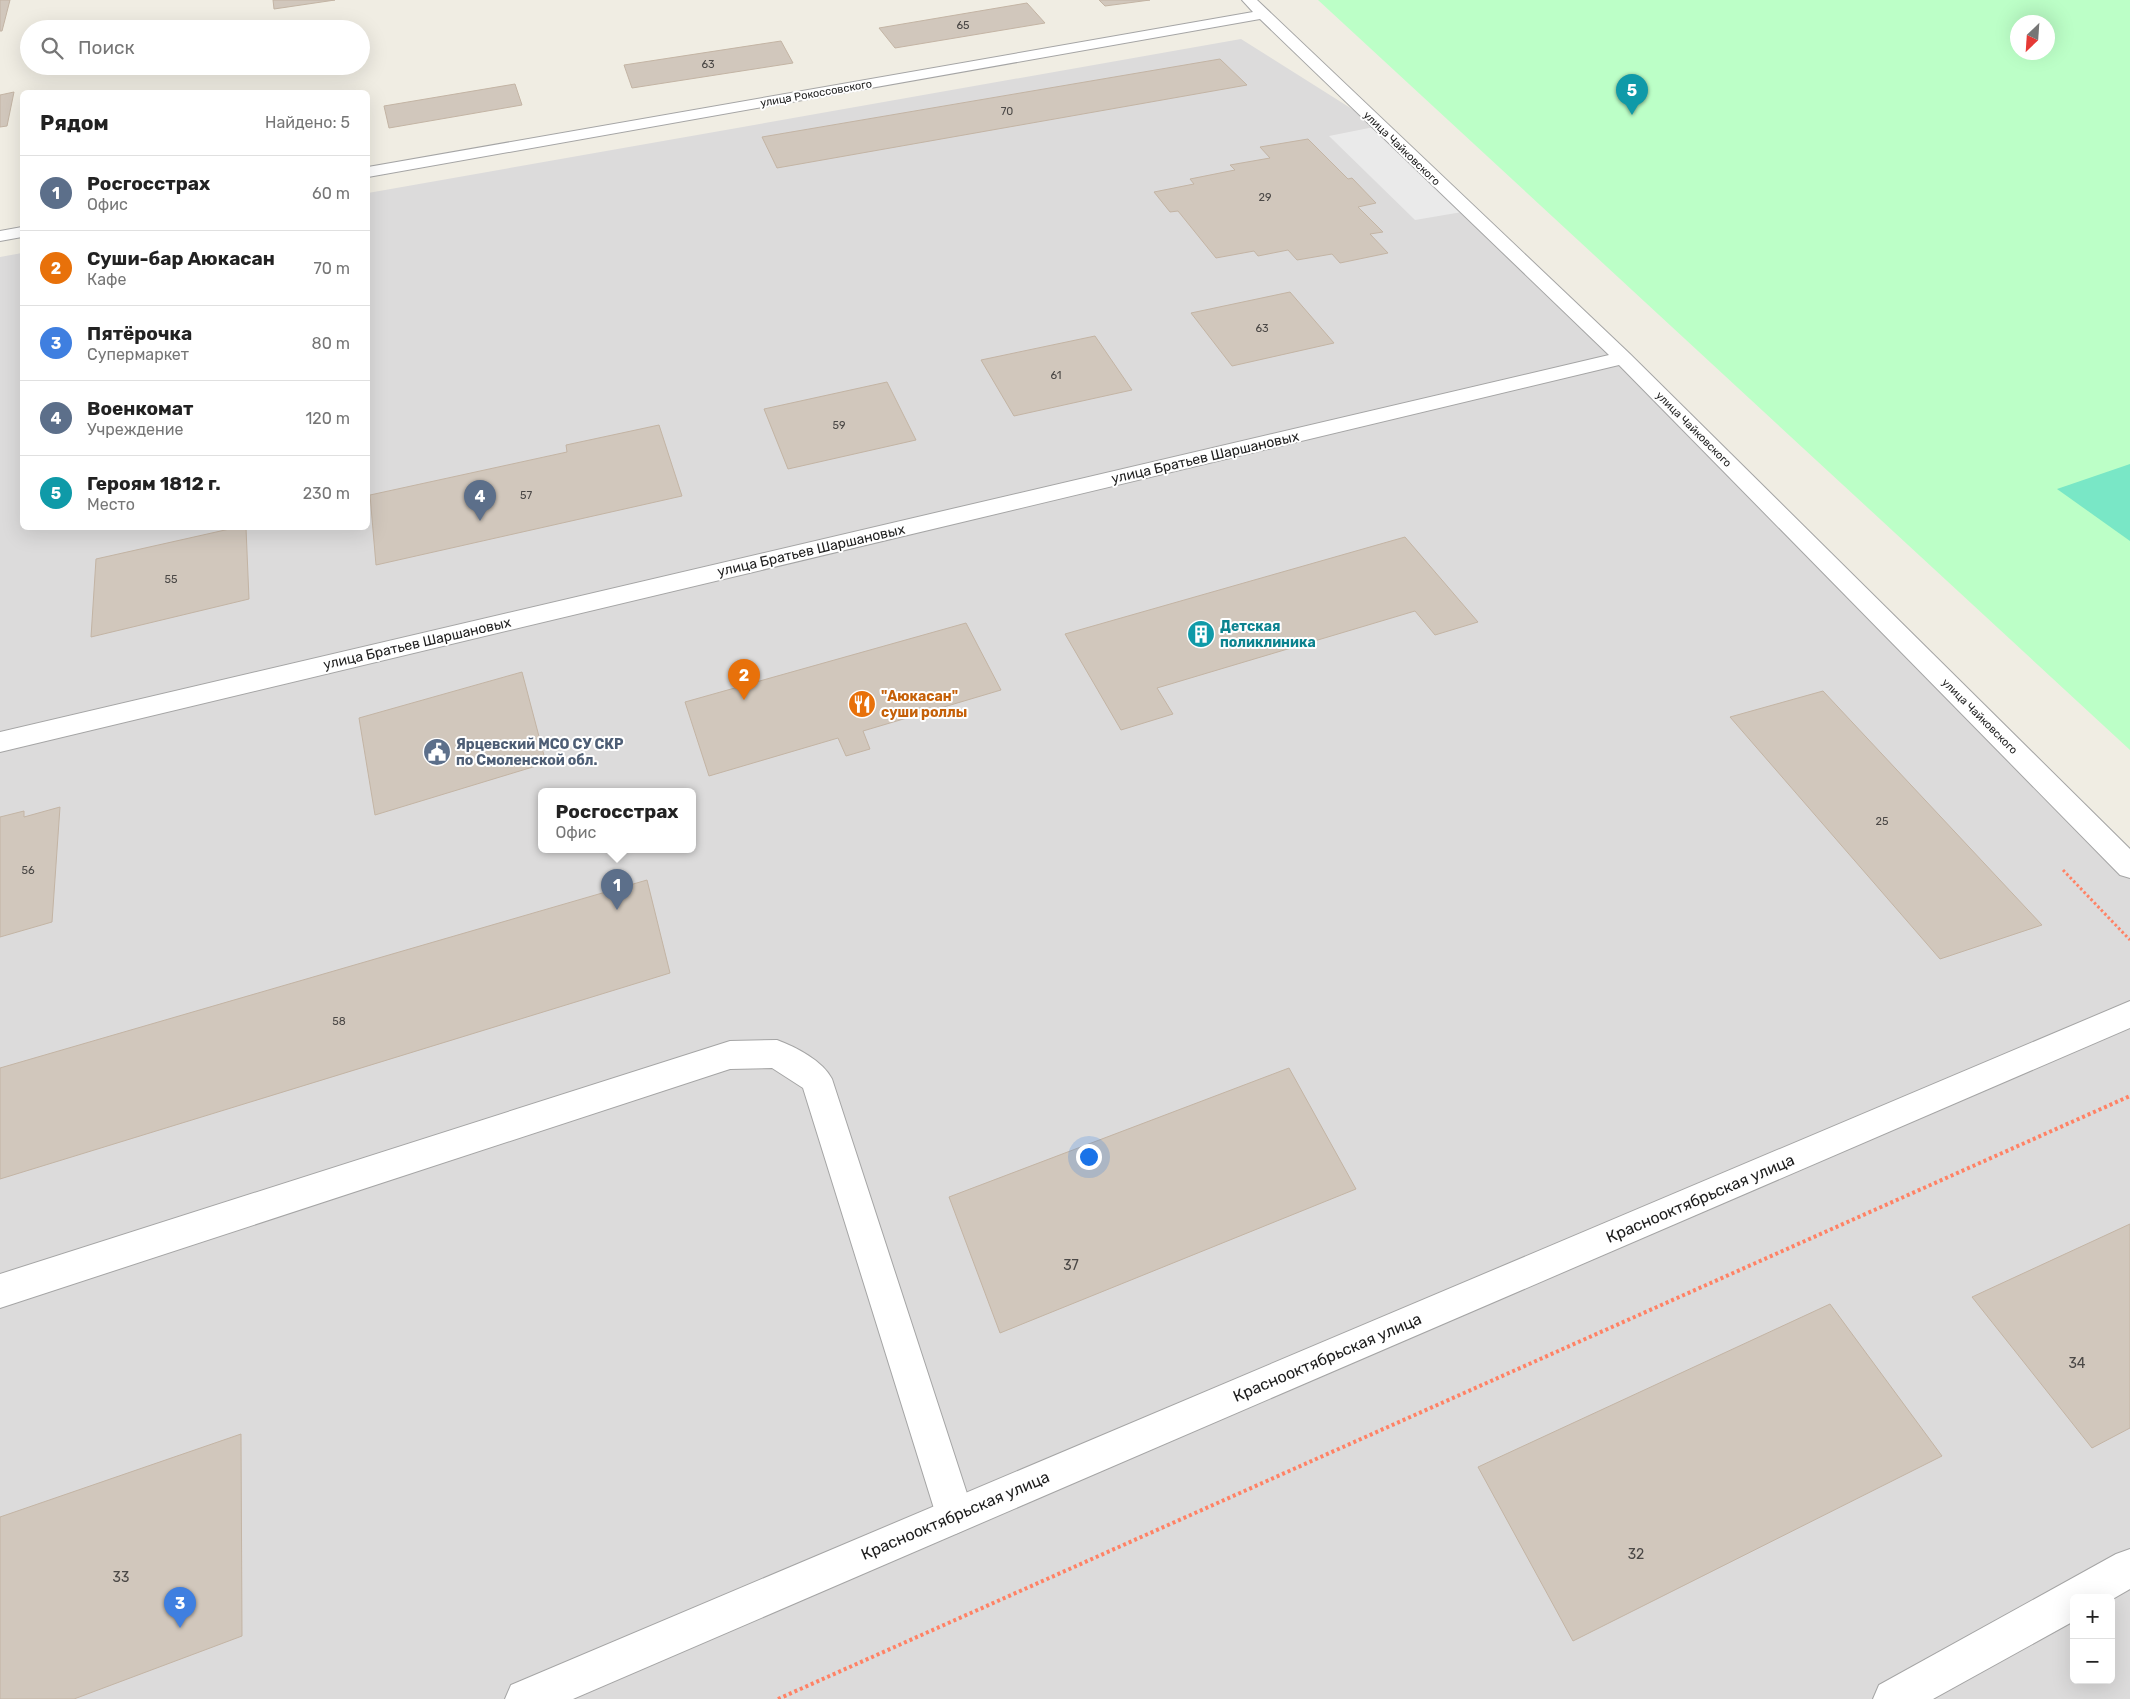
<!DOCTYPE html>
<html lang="ru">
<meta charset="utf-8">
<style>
:root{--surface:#fff;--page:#f2f2f2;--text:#222;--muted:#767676;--line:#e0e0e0;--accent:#c10}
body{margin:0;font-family:Rubik,sans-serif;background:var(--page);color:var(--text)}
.controls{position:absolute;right:15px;bottom:15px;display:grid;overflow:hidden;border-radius:8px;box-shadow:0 5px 20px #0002}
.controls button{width:45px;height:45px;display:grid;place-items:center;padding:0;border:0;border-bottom:1px solid var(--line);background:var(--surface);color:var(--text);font:25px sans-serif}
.compass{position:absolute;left:2010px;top:15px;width:45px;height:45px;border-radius:50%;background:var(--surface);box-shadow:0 5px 20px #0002;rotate:205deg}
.you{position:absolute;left:1088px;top:1156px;width:18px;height:18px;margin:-12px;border:4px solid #fff;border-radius:50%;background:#1a73e8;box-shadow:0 0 0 8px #1a73e833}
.badge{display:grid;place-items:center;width:32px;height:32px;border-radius:50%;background:var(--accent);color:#fff;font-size:16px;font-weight:700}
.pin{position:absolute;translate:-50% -41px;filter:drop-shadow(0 1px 2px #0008)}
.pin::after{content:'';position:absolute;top:26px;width:18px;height:15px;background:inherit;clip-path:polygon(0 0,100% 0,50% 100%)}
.popup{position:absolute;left:538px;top:788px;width:158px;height:65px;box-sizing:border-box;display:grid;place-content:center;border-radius:8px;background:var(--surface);filter:drop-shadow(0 1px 4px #0005);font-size:16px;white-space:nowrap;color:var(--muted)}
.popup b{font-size:19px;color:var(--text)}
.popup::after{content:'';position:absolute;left:50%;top:100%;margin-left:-10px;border:10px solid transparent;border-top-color:var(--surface)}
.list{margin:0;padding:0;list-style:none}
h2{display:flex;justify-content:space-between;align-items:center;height:65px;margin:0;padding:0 20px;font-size:21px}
h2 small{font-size:16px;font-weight:400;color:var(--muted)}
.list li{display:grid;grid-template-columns:32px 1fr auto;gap:15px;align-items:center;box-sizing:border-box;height:75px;padding:0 20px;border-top:1px solid var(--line)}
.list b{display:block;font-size:19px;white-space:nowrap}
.list p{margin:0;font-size:16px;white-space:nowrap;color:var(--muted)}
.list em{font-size:16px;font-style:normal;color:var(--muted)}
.icon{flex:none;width:28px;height:28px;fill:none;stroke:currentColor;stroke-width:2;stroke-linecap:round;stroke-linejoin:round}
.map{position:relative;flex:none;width:2130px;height:1699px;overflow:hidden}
.search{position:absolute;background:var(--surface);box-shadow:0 5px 20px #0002;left:20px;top:20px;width:350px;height:55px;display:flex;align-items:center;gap:12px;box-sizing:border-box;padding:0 18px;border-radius:28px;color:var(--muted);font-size:19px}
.panel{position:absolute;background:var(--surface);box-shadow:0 5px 20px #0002;left:20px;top:90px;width:350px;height:440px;border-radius:8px}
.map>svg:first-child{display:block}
.residential{fill:#dcdbdb;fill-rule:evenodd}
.park{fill:#bcffc7;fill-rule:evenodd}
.pitch{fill:#79e7c6}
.parking{fill:#eaeaea}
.building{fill:#d1c7bc;stroke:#c3b4a4}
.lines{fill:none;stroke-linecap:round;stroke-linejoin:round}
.lane-casing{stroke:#a5a5a5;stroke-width:2}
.street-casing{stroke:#a5a5a5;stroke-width:2}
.path-far1{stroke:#ff8265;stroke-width:3;stroke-dasharray:2.5 2.5;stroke-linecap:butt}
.path{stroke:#ff8265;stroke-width:4;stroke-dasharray:3 3;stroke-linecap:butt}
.lane{fill:#fff;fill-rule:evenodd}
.street{fill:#fff;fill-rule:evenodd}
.labels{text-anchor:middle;stroke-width:4;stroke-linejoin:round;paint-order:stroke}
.number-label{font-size:11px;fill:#4b4846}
.far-street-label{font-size:11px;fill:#1e1e1e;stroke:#fff}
.street-label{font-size:14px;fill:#1e1e1e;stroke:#fff}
.culture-label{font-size:14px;font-weight:bold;fill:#0d838f;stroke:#fff;text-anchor:start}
.food-label{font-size:14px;font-weight:bold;fill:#c56008;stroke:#fff;text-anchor:start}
.service-label{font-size:14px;font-weight:bold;fill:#4e5e75;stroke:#fff;text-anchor:start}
.near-number-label{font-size:14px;fill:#4b4846}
.near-street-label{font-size:16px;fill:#1e1e1e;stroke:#fff}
</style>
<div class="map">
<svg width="2130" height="1699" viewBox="0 0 2130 1699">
<rect width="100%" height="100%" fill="#f0ede3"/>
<path class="residential" d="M1241,39l138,87 751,741v832h-2130v-1442l22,-4v275h346v-335zM542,791h150v58h-150zM2074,1598h37v82h-37z"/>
<path class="park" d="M1318,0h812v750zM2018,22h30v30h-30z"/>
<path class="pitch" d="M2130,464v77l-73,-52z"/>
<path class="parking" d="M1379,126l89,85 -53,9 -86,-84z"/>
<path class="building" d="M0,0h10l-8,31h-2z
M273,0h62l-61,9z
M1099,0h51l-45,6z
M1027,3l18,20 -150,25 -16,-20z
M781,41l12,22 -161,25 -8,-23z
M1220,59l27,26 -470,83 -15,-31z
M515,84l7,21 -133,23 -5,-22z
M14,92l-7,34 -7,1v-32z
M1308,139l40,40 4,-1 24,25 -18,4 25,25 -13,2 18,19 -48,10 -8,-9 -35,6 -9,-10 -30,6 -4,-5 -38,7 -38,-47 -8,1 -16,-20 40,-8 -4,-5 45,-9 -5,-5 40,-7 -10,-11z
M1290,292l44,51 -102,23 -41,-53z
M1095,336l37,54 -118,26 -33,-56z
M887,382l29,58 -128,29 -24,-60z
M659,425l23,71 -306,69 -6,-70 197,-43 -1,-7z
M234,528h12l3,71 -158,38 5,-78z
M1405,537l73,85 -43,13 -20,-24 -258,77 16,26 -52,16 -56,-96z
M966,623l35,67 -138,41 7,18 -24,7 -8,-18 -129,38 -24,-74z
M522,672l24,91 -171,52 -16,-97z
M1823,691l219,234 -102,34 -210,-242z
M60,807l-8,115 -52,15v-120l24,-6v6z
M647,880l23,93 -670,206v-111z
M1289,1068l67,121 -356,144 -51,-136z
M2130,1224v204l-38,20 -120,-151z
M1830,1304l112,152 -369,185 -95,-174z
M241,1434l1,202 -168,63h-74v-182z"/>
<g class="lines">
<g class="lane-casing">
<path id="lane" d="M777,1040c19,7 46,21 55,39l142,436 -6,13 -13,6 -13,-6 -6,-13 -133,-427 -31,-20 -42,1 -730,239v-34l730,-233z
M2130,1549v40l-19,11v-2h-37v23l-141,78h-60l6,-14 237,-131z"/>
</g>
<g class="street-casing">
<path id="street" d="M1242,0h15l373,354 500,495v29l-10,-3 -501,-510 -1619,387v-20l1609,-377 -349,-336 -892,158v-10l885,-155z
M22,227v10l-22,4v-10z
M2130,1001v27l-1557,671h-68l6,-14z"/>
</g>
<path class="path-far1" d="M2063,870l67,70"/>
<path class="path" d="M778,1699l1352,-603"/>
<use href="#lane" class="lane"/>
<use href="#street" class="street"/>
</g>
<defs>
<g id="building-disc" transform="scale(1.4375)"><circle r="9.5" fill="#0f9aa8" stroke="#fff"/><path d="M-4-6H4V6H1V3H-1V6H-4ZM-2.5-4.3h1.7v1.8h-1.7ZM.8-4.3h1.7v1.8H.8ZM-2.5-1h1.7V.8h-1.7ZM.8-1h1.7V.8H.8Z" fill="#fff"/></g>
<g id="restaurant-disc" transform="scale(1.4375)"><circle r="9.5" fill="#e8710a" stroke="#fff"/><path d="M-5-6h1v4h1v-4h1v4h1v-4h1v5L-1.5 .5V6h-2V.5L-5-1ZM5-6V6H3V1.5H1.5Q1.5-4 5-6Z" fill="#fff"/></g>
<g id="civic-disc" transform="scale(1.4375)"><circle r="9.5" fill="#5c6f8a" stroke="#fff"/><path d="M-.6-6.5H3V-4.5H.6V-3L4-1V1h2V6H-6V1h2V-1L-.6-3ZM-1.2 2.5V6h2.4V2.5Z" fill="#fff"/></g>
</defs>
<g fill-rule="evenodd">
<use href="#building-disc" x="1201" y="634"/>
<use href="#restaurant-disc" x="862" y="704"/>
<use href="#civic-disc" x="437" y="752"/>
</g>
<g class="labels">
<g class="number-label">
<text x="963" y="29">65</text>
<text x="708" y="68">63</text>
<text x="1007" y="115">70</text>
<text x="1265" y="201">29</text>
<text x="1262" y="332">63</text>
<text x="1056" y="379">61</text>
<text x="839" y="429">59</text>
<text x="526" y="499">57</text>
<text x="171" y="583">55</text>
<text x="1882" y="825">25</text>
<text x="28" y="874">56</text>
<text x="339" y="1025">58</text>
</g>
<g class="far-street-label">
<text transform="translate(816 93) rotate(-10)" y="4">улица Рокоссовского</text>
<text transform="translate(1402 148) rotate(44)" y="4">улица Чайковского</text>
<text transform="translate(1694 429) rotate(45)" y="4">улица Чайковского</text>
<text transform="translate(1980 716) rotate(45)" y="4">улица Чайковского</text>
</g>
<g class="street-label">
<text transform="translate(1205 457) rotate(-13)" y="5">улица Братьев Шаршановых</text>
<text transform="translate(811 550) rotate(-13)" y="5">улица Братьев Шаршановых</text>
<text transform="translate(417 643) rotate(-13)" y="5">улица Братьев Шаршановых</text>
</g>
<g class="culture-label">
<text x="1220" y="631">Детская<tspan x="1220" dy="16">поликлиника</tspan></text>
</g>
<g class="food-label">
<text x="881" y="701">"Аюкасан"<tspan x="881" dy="16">суши роллы</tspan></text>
</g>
<g class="service-label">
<text x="456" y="749">Ярцевский МСО СУ СКР<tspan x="456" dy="16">по Смоленской обл.</tspan></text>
</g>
<g class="near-number-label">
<text x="1071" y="1270">37</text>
<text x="2077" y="1368">34</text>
<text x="1636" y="1559">32</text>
<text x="121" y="1582">33</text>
</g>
<g class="near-street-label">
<text transform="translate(1700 1198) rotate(-23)" y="6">Краснооктябрьская улица</text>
<text transform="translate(1327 1357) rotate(-23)" y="6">Краснооктябрьская улица</text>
<text transform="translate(955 1515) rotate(-23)" y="6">Краснооктябрьская улица</text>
</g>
</g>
</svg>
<div class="controls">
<button>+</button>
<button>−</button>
</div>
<svg class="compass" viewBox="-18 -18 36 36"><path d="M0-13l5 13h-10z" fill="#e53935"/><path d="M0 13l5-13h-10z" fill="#767676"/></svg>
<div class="you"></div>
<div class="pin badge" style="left:617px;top:910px;background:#5c6f8a">1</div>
<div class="popup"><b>Росгосстрах</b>Офис</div>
<div class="pin badge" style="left:744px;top:700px;background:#e8710a">2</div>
<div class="pin badge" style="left:180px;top:1628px;background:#3f7fe0">3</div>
<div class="pin badge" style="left:480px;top:521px;background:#5c6f8a">4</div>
<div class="pin badge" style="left:1632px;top:115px;background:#0f9aa8">5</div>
<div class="search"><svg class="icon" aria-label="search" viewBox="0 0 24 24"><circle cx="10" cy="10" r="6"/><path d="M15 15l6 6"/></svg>Поиск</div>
<section class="panel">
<h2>Рядом<small>Найдено: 5</small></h2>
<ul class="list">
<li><span class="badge" style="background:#5c6f8a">1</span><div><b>Росгосстрах</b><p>Офис</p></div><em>60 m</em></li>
<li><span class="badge" style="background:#e8710a">2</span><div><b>Суши-бар Аюкасан</b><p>Кафе</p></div><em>70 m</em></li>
<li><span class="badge" style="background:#3f7fe0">3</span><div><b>Пятёрочка</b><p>Супермаркет</p></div><em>80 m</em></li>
<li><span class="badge" style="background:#5c6f8a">4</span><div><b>Военкомат</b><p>Учреждение</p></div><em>120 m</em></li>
<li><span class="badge" style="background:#0f9aa8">5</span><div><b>Героям 1812 г.</b><p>Место</p></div><em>230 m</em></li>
</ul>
</section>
</div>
